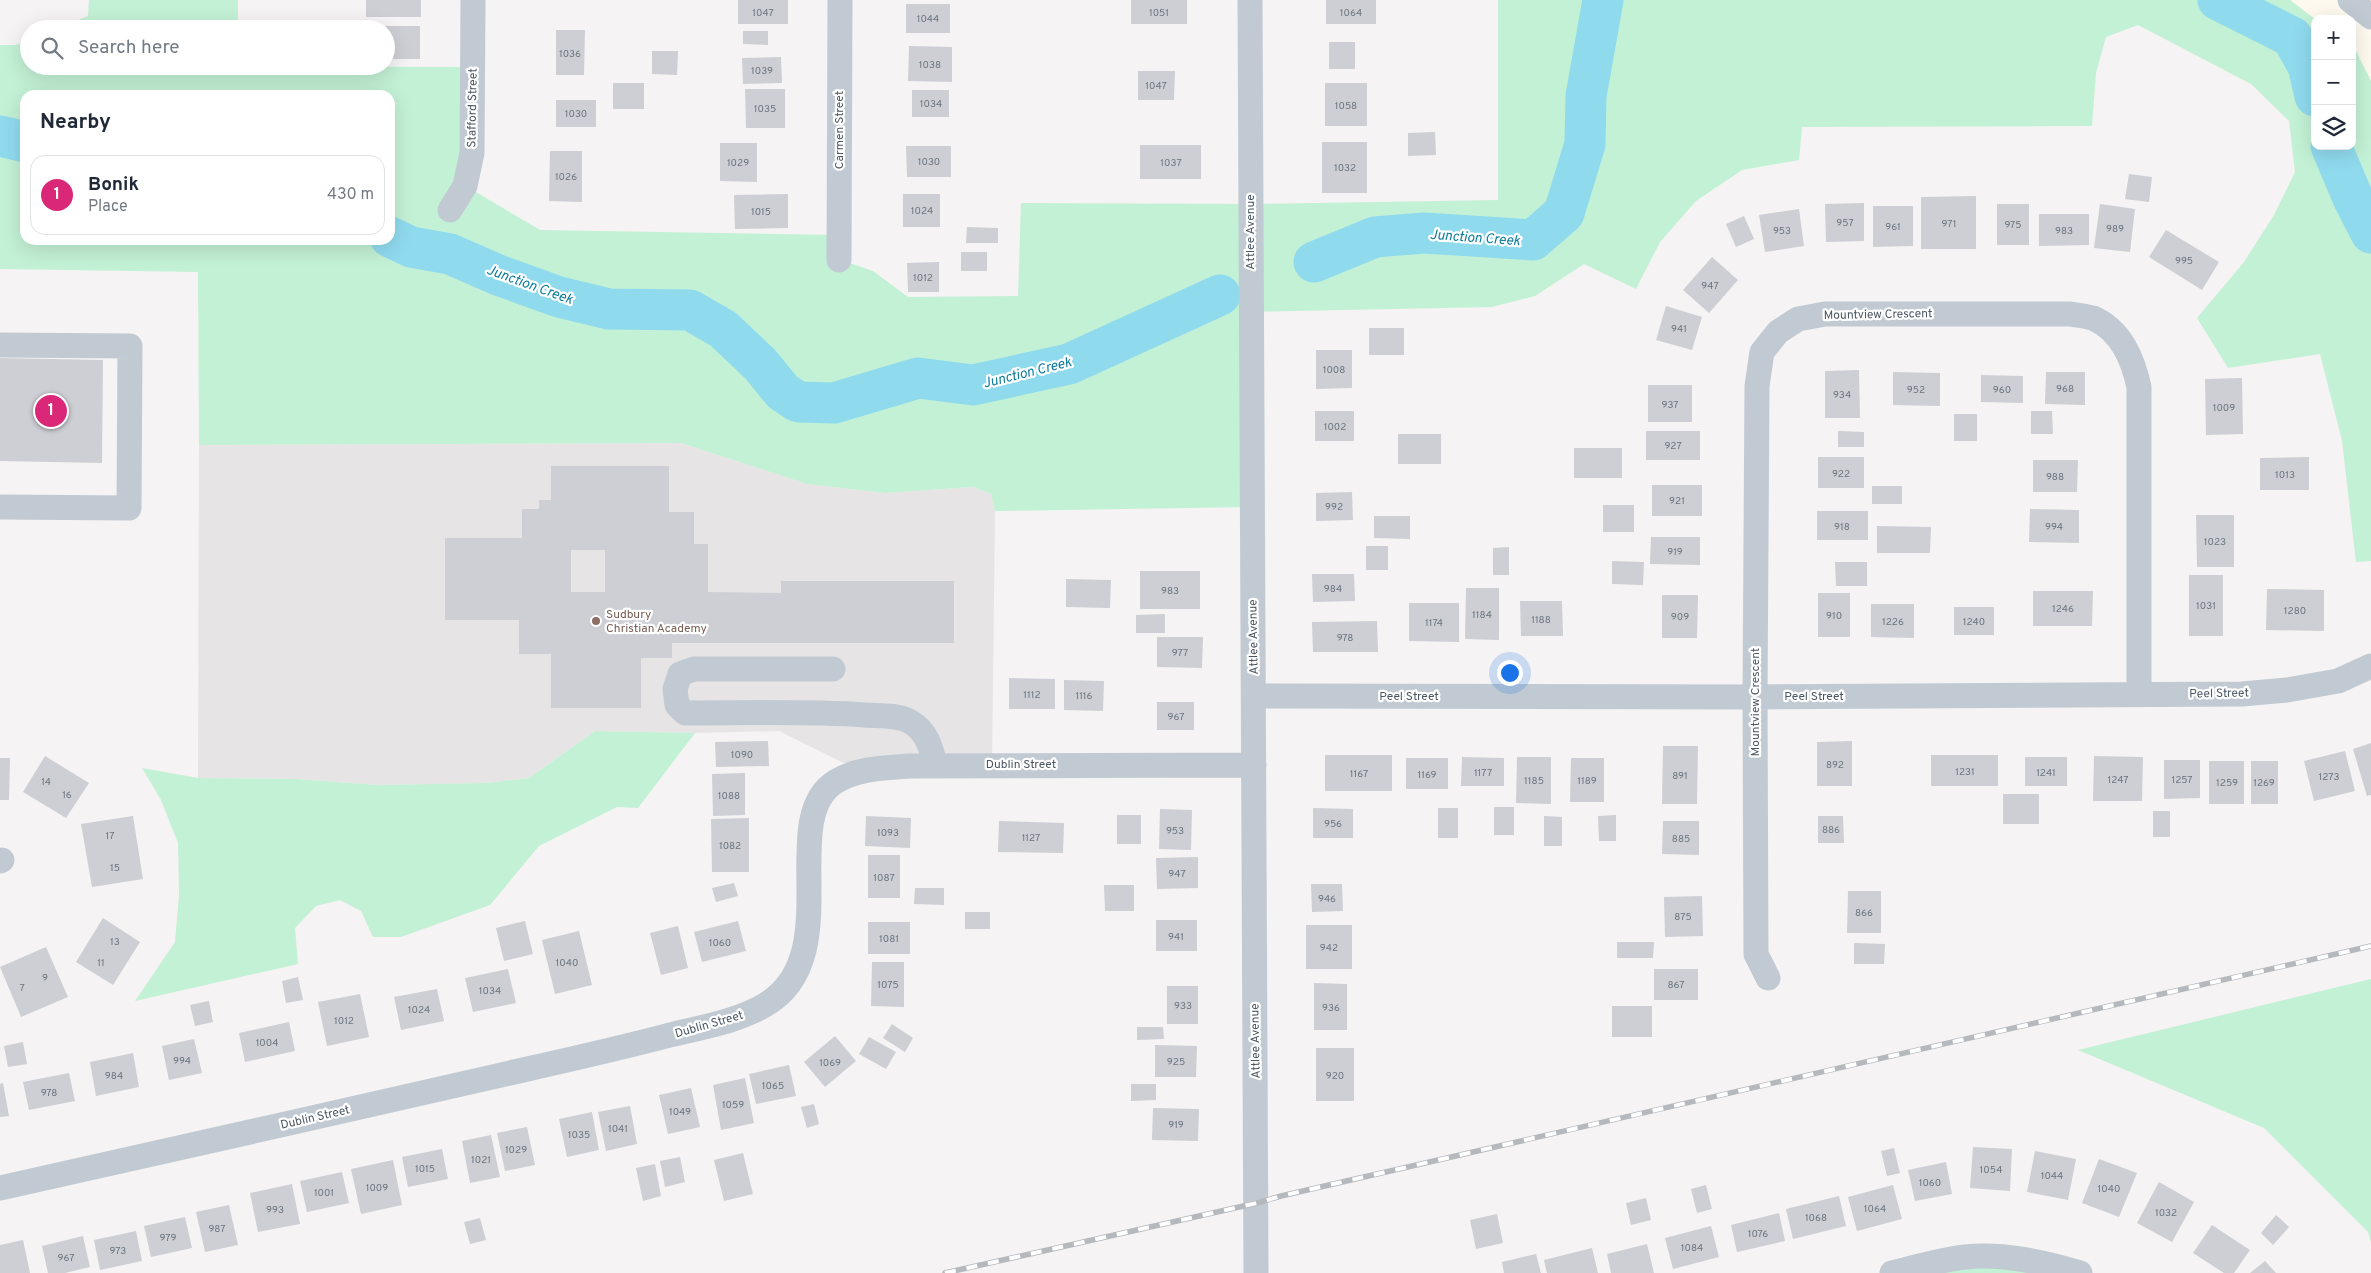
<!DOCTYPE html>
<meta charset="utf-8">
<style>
:root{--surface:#fff;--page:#f2f2f3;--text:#1f2937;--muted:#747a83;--line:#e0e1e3;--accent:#db2777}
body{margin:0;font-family:Overpass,sans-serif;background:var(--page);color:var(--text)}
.controls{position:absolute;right:15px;top:15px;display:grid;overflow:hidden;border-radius:10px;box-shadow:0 5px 20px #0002}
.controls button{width:45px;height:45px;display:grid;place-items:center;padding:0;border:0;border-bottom:1px solid var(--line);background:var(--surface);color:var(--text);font:25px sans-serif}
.you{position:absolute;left:1509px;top:672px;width:18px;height:18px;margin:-12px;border:4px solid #fff;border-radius:50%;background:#1a73e8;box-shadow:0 0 0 8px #1a73e833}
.badge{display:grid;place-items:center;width:32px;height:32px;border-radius:50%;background:var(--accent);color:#fff;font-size:16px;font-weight:700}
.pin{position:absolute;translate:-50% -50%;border:2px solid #fff;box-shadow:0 1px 5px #0006}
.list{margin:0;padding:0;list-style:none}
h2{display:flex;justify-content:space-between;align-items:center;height:65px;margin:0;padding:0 20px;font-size:21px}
h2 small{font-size:16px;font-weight:400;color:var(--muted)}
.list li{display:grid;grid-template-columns:32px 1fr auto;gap:15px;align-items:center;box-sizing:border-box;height:80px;margin:0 10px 10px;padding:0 10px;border:1px solid var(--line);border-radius:15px}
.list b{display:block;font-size:19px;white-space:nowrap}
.list p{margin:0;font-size:16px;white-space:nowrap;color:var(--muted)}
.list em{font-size:16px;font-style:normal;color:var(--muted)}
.icon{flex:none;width:28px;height:28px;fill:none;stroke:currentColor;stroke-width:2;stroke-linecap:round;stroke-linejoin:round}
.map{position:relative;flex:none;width:2371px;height:1273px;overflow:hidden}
.search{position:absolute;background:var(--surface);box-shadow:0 5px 20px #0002;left:20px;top:20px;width:375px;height:55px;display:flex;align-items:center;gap:12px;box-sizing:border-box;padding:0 18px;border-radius:28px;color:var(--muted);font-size:19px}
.panel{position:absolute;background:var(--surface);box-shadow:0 5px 20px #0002;left:20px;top:90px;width:375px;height:155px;border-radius:15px}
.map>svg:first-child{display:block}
.commercial{fill:#fdf9ef}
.education{fill:#e6e4e5}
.green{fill:#c3f1d5;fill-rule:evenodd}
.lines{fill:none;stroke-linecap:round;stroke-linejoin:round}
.stream{stroke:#90daee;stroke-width:7}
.river{stroke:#90daee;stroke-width:41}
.building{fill:#cdcfd5;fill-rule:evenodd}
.minor{stroke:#c1cad2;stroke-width:25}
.rail-casing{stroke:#b5b8bd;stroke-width:5.5}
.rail{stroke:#fff;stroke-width:4;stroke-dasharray:11;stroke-linecap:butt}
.education-dot{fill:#8d6e63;stroke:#fff;stroke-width:2}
.labels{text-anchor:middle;stroke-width:4.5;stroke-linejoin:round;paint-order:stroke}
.number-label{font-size:10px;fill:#6b747e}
.street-label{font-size:12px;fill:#4a5661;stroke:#fff}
.education-label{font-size:12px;fill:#785e54;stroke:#fff;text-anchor:start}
.water-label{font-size:14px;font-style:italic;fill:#0c7c9b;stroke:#fff}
</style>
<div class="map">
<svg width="2371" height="1273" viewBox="0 0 2371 1273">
<rect width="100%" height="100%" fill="#f5f3f3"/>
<path class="commercial" d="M2290,0h81v81l-15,-30 -4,-3v-29h-37z"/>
<path class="education" d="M681,443l126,41 78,9 88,-6 18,7 4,17 -3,256 -128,6 -85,-42 -84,2 -100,-2 -66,47 -44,5 -107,2 -82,-6 -98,-1 1,-333z"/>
<path class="green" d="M89,0h149v29h-182l32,-13z
M1498,0h792l25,19v127h37v-98l4,3 15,30v480l-15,1 -14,-121 -22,-87 -92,14 -31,-50 47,-56 30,-47 21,-43 -6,-51 -38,-37 -113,-59 -32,12 -10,36 -4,53 -290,1 -3,33 -57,10 -46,31 -36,41 -24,47 -52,-25 -49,32 -43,11 -243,5 1,195 -255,4 -4,-17 -18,-7 -88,6 -78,-9 -126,-41 -482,2 -1,-173 -198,-3v-224h16l13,-5v26l442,1 -7,118 76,45 297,5 1,24 35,12 35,26 110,-1 3,-93 228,1 249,-4zM25,95h365v145h-365z
M595,731l100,2 -57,75 -21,-1 -78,39 -49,59 -89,32h-28l-12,-26 -21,-11 -24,6 -21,22 3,36 -163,37 40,-59 4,-47 -1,-52 -17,-43 -19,-32 56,10 98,1 82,6 107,-2 44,-5z
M2371,979v264l-3,-11 -104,-104 -186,-78z
M1943,1264l125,9h-141z"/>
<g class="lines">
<path class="stream" d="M1588,0l14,7"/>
<path class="river" d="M2218,0l74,37 16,29 7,30
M0,136l25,6
M2331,146l22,52 18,35
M390,237l21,10 39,7 48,21 61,22 50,12 81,1 33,19 37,35 23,28 15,10 36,1 84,-25 55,7 96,-21 151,-69
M1314,262l61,-25 49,-4 109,7 31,-27 21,-69 1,-48 17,-96"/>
</g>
<path class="building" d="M366,0h55v17h-55z
M738,0h50v24h-50z
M1131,0h56v24h-56z
M1326,0h50v24h-50z
M906,4h44v29h-44z
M369,26h51v33h-34v-30h-17z
M556,30h29l-1,45h-28z
M743,31h25v14l-25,-1z
M1329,42h26v27h-26z
M909,46l43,1v35l-44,-1z
M652,51h26l-1,24 -25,-1z
M781,57l1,26 -39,1 -1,-26z
M1138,71h37l-1,29h-36z
M613,83h31v26h-31z
M1325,83h42v43h-42z
M745,89h40v39h-39z
M912,90h37v27h-37z
M556,100h40v27h-40z
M1435,132l1,23 -28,1v-23z
M1322,142h45v51h-45z
M720,143h37v39l-37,-1z
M1140,145h61v34h-61z
M906,146h45v31h-44z
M550,151h32v51l-33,-1z
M2129,174l23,3 -3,25 -24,-3z
M788,194v34l-53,1 -1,-34z
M903,194h37v33h-37z
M1976,196v53h-55v-52z
M1864,203v38l-38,1 -1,-38z
M1997,204h32v41h-32z
M2100,204l35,5 -5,43 -36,-4z
M1873,206h40v40l-40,1z
M1799,209l5,37 -39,6 -6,-37z
M2039,214h50v31l-50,1z
M1744,216l10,23 -18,8 -10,-23z
M967,227l31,1v15h-32z
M2166,230l53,32 -17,28 -53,-33z
M961,252h26v19h-26z
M1712,257l26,23 -29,33 -26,-23z
M939,262v30h-31l-1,-29z
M1666,306l36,11 -10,33 -36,-10z
M1369,328h35v27h-35z
M1316,350h36v38l-36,1z
M0,358l103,2 -1,103 -102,-2z
M1859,370l1,48h-35v-47z
M1893,372l47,1v33l-47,-1z
M2046,372h39v33l-40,-1z
M1981,375l42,1v27l-42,-1z
M2242,378l1,56 -37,1 -1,-56z
M1648,385h44v37h-44z
M1315,411h39v30h-39z
M2031,411h21l1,23h-22z
M1954,414h23v27h-23z
M1646,431h54v29h-54z
M1838,431l26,1v15h-26z
M1398,434h43v30h-43z
M1574,448h48v30h-48z
M1818,457h46v31h-46z
M2309,457v33h-49v-32z
M2033,460h45l-1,32h-44z
M551,466h118v46h25v32h14v48l73,1v-12h173v62h-282v15h-31v50h-90v-54h-32v-34h-74v-82h77v-29h17v-9h12zM571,550h34v42h-34z
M1652,485h50v31h-50z
M1872,486h30v18h-30z
M1352,492l1,28 -37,1v-28z
M1603,505h31v27h-31z
M2030,509l49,1v33l-50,-1z
M1817,511h51v29h-51z
M2196,515h38v52h-37z
M1374,516h36v23l-36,-1z
M1877,526l54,1 -1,26h-53z
M1651,537h49v28l-50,-1z
M1366,546h22v24h-22z
M1509,547v28h-16v-27z
M1612,561l32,1 -1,23 -31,-1z
M1835,562h32v24h-31z
M1140,571h60v38h-60z
M1312,574h42l1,27 -42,1z
M2189,575h34v61h-34z
M1066,579l45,1 -1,28 -44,-1z
M1466,588h33v52l-34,-1z
M2267,589l57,1v41l-58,-1z
M2033,591h60l-1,35h-59z
M1818,593h32v44h-32z
M1662,595h36l-1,43h-35z
M1520,601h42l1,35h-42z
M1409,603h50v39l-50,-1z
M1871,604h43v34l-43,-1z
M1954,607h40v28h-40z
M1165,614v19h-29v-18z
M1377,621l1,31h-65l-1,-30z
M1157,637h46l-1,31 -45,-1z
M1009,678l46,1v30h-46z
M1064,680l40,1 -1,30 -39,-1z
M1157,702h37v28h-37z
M768,741l1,25 -53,1 -1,-25z
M1852,741v45h-35v-44z
M2371,743v52l-4,1 -14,-47z
M1663,746h35l-1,58h-35z
M2345,751l10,40 -41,10 -10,-40z
M1325,755h67v36h-67z
M1931,755h67v31h-67z
M45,756l44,27 -23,35 -43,-26z
M2094,756l49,1 -1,44h-49z
M1462,757l42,1v28h-43z
M1517,757h34v47l-35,-1z
M2025,757h42v29h-42z
M0,758h10l-1,42h-9z
M1406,758h42v31h-42z
M1571,758h33v44h-34z
M2164,760h36v38l-36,1z
M2209,761h35v43h-35z
M2251,761h27v43h-27z
M745,773v42l-32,1 -1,-42z
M2003,794h36v30h-36z
M1494,807h20v28h-20z
M1313,808l40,1v29h-40z
M1438,808h20v30h-20z
M1160,809l32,1 -1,40 -32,-1z
M2153,811h17v26h-17z
M1117,815h24v29h-24z
M1616,815v26h-17l-1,-25z
M133,816l10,63 -51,8 -11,-63z
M866,816l45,2 -1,30 -45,-2z
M1544,816l18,1v29h-18z
M1818,816h25l1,27h-26z
M749,818v54h-37l-1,-53z
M999,821l65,2 -1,30 -65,-1z
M1663,821h36v34l-37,-1z
M868,855h32v43h-32z
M1198,857v31l-41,1 -1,-31z
M734,883l4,13 -22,6 -4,-14z
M1311,884h31l1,27 -31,1z
M1104,885h30v26h-29z
M915,888h29v17l-30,-1z
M1848,891h33v42h-34z
M1702,896l1,40 -38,1 -1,-40z
M965,912h25v17h-25z
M103,918l37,24 -27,43 -37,-23z
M1156,920h41v31h-41z
M525,921l8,33 -29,7 -8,-33z
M738,921l8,30 -44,11 -8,-30z
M868,922h42v32h-42z
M1306,925h46v44h-46z
M678,926l10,42 -27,7 -11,-42z
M579,931l13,54 -37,9 -13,-54z
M1617,942h37l-1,16h-36z
M1854,943l31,1 -1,20h-30z
M46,947l22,50 -47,20 -21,-50z
M872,962h32v45l-33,-1z
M508,969l8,34 -43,9 -8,-34z
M1654,969h44v31h-44z
M298,977l5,23 -17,3 -4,-22z
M1314,983l33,1v46h-33z
M1167,986h31v38h-31z
M437,989l7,32 -43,9 -7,-33z
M360,994l9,43 -42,9 -9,-44z
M209,1001l4,21 -18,4 -5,-21z
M1612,1006h40v31h-40z
M289,1022l6,29 -50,11 -6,-29z
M892,1024l21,14 -8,14 -22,-14z
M1137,1027h26l1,12 -27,1z
M835,1036l21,25 -31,26 -21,-25z
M869,1037l27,15 -10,17 -27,-15z
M194,1039l8,34 -33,7 -7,-34z
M23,1042l4,22 -19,3 -4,-21z
M1155,1045l42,1 -1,31h-41z
M1316,1048h38v53h-38z
M133,1053l6,34 -43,9 -6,-34z
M789,1065l7,31 -40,8 -7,-30z
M69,1073l6,28 -46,9 -6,-28z
M745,1078l9,45 -33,7 -8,-45z
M3,1083l6,33 -9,1v-33z
M1131,1084h25v16l-25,1z
M691,1088l9,39 -32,7 -9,-39z
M814,1104l5,20 -12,4 -6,-21z
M630,1106l7,38 -31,7 -8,-39z
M1153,1108l46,1 -1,32 -46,-1z
M592,1112l7,38 -32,7 -8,-38z
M527,1127l8,38 -30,6 -8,-38z
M491,1135l9,42 -30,6 -8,-42z
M1973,1147l39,2 -2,42 -40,-3z
M1894,1148l6,25 -13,3 -6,-25z
M442,1149l6,30 -40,8 -6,-30z
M2035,1151l41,8 -8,41 -41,-8z
M743,1153l10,41 -29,7 -10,-41z
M680,1157l5,25 -20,5 -5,-26z
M2099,1159l38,14 -18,44 -37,-14z
M393,1160l9,45 -41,9 -10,-45z
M1946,1162l6,32 -37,7 -7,-31z
M655,1164l6,32 -18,5 -7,-33z
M342,1172l7,31 -42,9 -7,-31z
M2159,1182l35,20 -22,40 -35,-19z
M292,1184l8,40 -42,8 -8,-39z
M1706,1185l6,24 -15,4 -6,-24z
M1893,1185l9,34 -45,12 -9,-34z
M1839,1196l7,30 -53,13 -7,-30z
M1646,1198l5,22 -20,5 -5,-22z
M229,1205l9,40 -33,7 -9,-40z
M1779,1213l6,28 -48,11 -6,-27z
M1497,1214l6,29 -27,6 -6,-29z
M2276,1215l13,12 -16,18 -12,-12z
M185,1217l7,31 -41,9 -7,-31z
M480,1218l6,22 -16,4 -6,-22z
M2212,1225l38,25 -16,23h-10l-31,-20z
M1711,1226l8,31 -46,12 -8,-31z
M136,1231l6,30 -42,9 -6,-30z
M83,1236l7,31 -25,6h-17l-6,-27z
M23,1240l7,33h-30v-28z
M1647,1244l7,29h-43l-4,-19z
M1592,1248l6,25h-51l-3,-13z
M1536,1254l5,19h-37l-2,-11z
M2265,1261l11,12h-26z"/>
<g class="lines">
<path class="minor" d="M1250,0l6,1273
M2350,0l21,17
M450,210l15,-24 7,-33 1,-153
M839,260l1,-260
M0,345l130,1 -1,162 -129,-1
M833,669h-139l-14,5 -5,15 2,16 8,8c59,0 120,-2 179,2 14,1 32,-1 45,6 18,10 22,26 26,44
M1254,696l501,1 487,-3 45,-4 51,-9 33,-15
M0,861l2,-1
M1768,978l-12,-24 -1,-257 2,-311 5,-34 16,-20 20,-13 27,-5h245c7,1 16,2 23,4 29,13 40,42 46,69v307
M0,1188c174,-39 349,-78 523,-118 49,-11 98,-22 147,-35 32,-8 66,-13 95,-30 83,-48 11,-185 70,-223 22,-14 50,-14 75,-16l344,-1
M1892,1273c24,-6 48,-13 73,-16 38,-4 78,5 115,16"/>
<g class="rail-casing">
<path id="rail" d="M945,1273l312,-70 24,-7 1090,-250"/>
</g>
<use href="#rail" class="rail"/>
</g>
<circle class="education-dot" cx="596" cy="621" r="5"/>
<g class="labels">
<g class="number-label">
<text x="763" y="16">1047</text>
<text x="1159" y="16">1051</text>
<text x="1351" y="16">1064</text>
<text x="928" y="22">1044</text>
<text x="570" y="57">1036</text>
<text x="930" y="68">1038</text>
<text x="762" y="74">1039</text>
<text x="1156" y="89">1047</text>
<text x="931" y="107">1034</text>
<text x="1346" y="109">1058</text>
<text x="765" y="112">1035</text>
<text x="576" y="117">1030</text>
<text x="929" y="165">1030</text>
<text x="738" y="166">1029</text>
<text x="1171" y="166">1037</text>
<text x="1345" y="171">1032</text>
<text x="566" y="180">1026</text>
<text x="922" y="214">1024</text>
<text x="761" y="215">1015</text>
<text x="1845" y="226">957</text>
<text x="1949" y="227">971</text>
<text x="2013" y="228">975</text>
<text x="1893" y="230">961</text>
<text x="2115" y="232">989</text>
<text x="1782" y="234">953</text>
<text x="2064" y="234">983</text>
<text x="2184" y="264">995</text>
<text x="923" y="281">1012</text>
<text x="1710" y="289">947</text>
<text x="1679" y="332">941</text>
<text x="1334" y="373">1008</text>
<text x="2065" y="392">968</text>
<text x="1916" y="393">952</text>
<text x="2002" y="393">960</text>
<text x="1842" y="398">934</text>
<text x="1670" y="408">937</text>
<text x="2224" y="411">1009</text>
<text x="1335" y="430">1002</text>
<text x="1673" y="449">927</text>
<text x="1841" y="477">922</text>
<text x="2285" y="478">1013</text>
<text x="2055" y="480">988</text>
<text x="1677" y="504">921</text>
<text x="1334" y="510">992</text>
<text x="1842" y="530">918</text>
<text x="2054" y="530">994</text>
<text x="2215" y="545">1023</text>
<text x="1675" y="555">919</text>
<text x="1333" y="592">984</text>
<text x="1170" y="594">983</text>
<text x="2206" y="609">1031</text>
<text x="2063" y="612">1246</text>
<text x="2295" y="614">1280</text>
<text x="1482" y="618">1184</text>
<text x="1834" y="619">910</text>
<text x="1680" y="620">909</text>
<text x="1541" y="623">1188</text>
<text x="1893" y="625">1226</text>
<text x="1974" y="625">1240</text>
<text x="1434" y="626">1174</text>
<text x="1345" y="641">978</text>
<text x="1180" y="656">977</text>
<text x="1032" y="698">1112</text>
<text x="1084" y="699">1116</text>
<text x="1176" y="720">967</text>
<text x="742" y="758">1090</text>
<text x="1835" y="768">892</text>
<text x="1965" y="775">1231</text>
<text x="1483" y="776">1177</text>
<text x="2046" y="776">1241</text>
<text x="1359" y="777">1167</text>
<text x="1427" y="778">1169</text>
<text x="1680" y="779">891</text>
<text x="2329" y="780">1273</text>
<text x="2118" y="783">1247</text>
<text x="2182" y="783">1257</text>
<text x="1534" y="784">1185</text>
<text x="1587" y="784">1189</text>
<text x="46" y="785">14</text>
<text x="2227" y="786">1259</text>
<text x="2264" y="786">1269</text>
<text x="67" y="798">16</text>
<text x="729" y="799">1088</text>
<text x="1333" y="827">956</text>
<text x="1831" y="833">886</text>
<text x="1175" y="834">953</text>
<text x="888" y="836">1093</text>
<text x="110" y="839">17</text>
<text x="1031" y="841">1127</text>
<text x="1681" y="842">885</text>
<text x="730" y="849">1082</text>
<text x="115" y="871">15</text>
<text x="1177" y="877">947</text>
<text x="884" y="881">1087</text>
<text x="1327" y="902">946</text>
<text x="1864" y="916">866</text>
<text x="1683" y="920">875</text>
<text x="1176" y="940">941</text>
<text x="889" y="942">1081</text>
<text x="115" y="945">13</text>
<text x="720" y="946">1060</text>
<text x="1329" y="951">942</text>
<text x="101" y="966">11</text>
<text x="567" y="966">1040</text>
<text x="45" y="981">9</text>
<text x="888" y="988">1075</text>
<text x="1676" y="988">867</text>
<text x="22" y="991">7</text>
<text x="490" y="994">1034</text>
<text x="1183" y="1009">933</text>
<text x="1331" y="1011">936</text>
<text x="419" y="1013">1024</text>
<text x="344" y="1024">1012</text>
<text x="267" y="1046">1004</text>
<text x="182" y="1064">994</text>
<text x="1176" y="1065">925</text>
<text x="830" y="1066">1069</text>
<text x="114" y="1079">984</text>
<text x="1335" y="1079">920</text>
<text x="773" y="1089">1065</text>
<text x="49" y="1096">978</text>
<text x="733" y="1108">1059</text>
<text x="680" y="1115">1049</text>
<text x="1176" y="1128">919</text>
<text x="618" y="1132">1041</text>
<text x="579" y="1138">1035</text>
<text x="516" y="1153">1029</text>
<text x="481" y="1163">1021</text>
<text x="425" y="1172">1015</text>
<text x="1991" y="1173">1054</text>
<text x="2052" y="1179">1044</text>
<text x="1930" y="1186">1060</text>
<text x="377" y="1191">1009</text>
<text x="2109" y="1192">1040</text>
<text x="324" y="1196">1001</text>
<text x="1875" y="1212">1064</text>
<text x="275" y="1213">993</text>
<text x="2166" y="1216">1032</text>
<text x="1816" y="1221">1068</text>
<text x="217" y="1232">987</text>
<text x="1758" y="1237">1076</text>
<text x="168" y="1241">979</text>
<text x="1692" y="1251">1084</text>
<text x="118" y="1254">973</text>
<text x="66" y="1261">967</text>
</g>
<g class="street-label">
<text transform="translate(472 108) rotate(-89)" y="4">Stafford Street</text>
<text transform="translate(839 130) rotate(-90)" y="4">Carmen Street</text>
<text transform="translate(1250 232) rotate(-90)" y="4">Attlee Avenue</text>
<text transform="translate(1878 314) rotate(-1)" y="4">Mountview Crescent</text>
<text transform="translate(1253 637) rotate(-91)" y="4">Attlee Avenue</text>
<text transform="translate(2219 693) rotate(-1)" y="4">Peel Street</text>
<text x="1409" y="700">Peel Street</text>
<text x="1814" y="700">Peel Street</text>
<text transform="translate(1755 702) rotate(-90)" y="4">Mountview Crescent</text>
<text x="1021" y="768">Dublin Street</text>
<text transform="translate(709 1024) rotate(-16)" y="4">Dublin Street</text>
<text transform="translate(1255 1041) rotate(-91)" y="4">Attlee Avenue</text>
<text transform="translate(315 1117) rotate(-13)" y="4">Dublin Street</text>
</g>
<g class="education-label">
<text x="606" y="618">Sudbury<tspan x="606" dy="14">Christian Academy</tspan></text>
</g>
<g class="water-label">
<text transform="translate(1475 237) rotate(4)" y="5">Junction Creek</text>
<text transform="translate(530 284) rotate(20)" y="5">Junction Creek</text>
<text transform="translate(1027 372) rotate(-14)" y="5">Junction Creek</text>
</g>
</g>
</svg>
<div class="controls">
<button>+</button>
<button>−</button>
<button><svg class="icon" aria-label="layers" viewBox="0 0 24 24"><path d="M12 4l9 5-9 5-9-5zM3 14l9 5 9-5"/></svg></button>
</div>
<div class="you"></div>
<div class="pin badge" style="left:51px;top:411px">1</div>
<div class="search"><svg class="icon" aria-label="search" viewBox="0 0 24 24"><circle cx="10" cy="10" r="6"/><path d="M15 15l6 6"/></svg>Search here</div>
<section class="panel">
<h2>Nearby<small></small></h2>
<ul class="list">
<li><span class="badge">1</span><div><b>Bonik</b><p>Place</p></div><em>430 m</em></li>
</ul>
</section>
</div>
